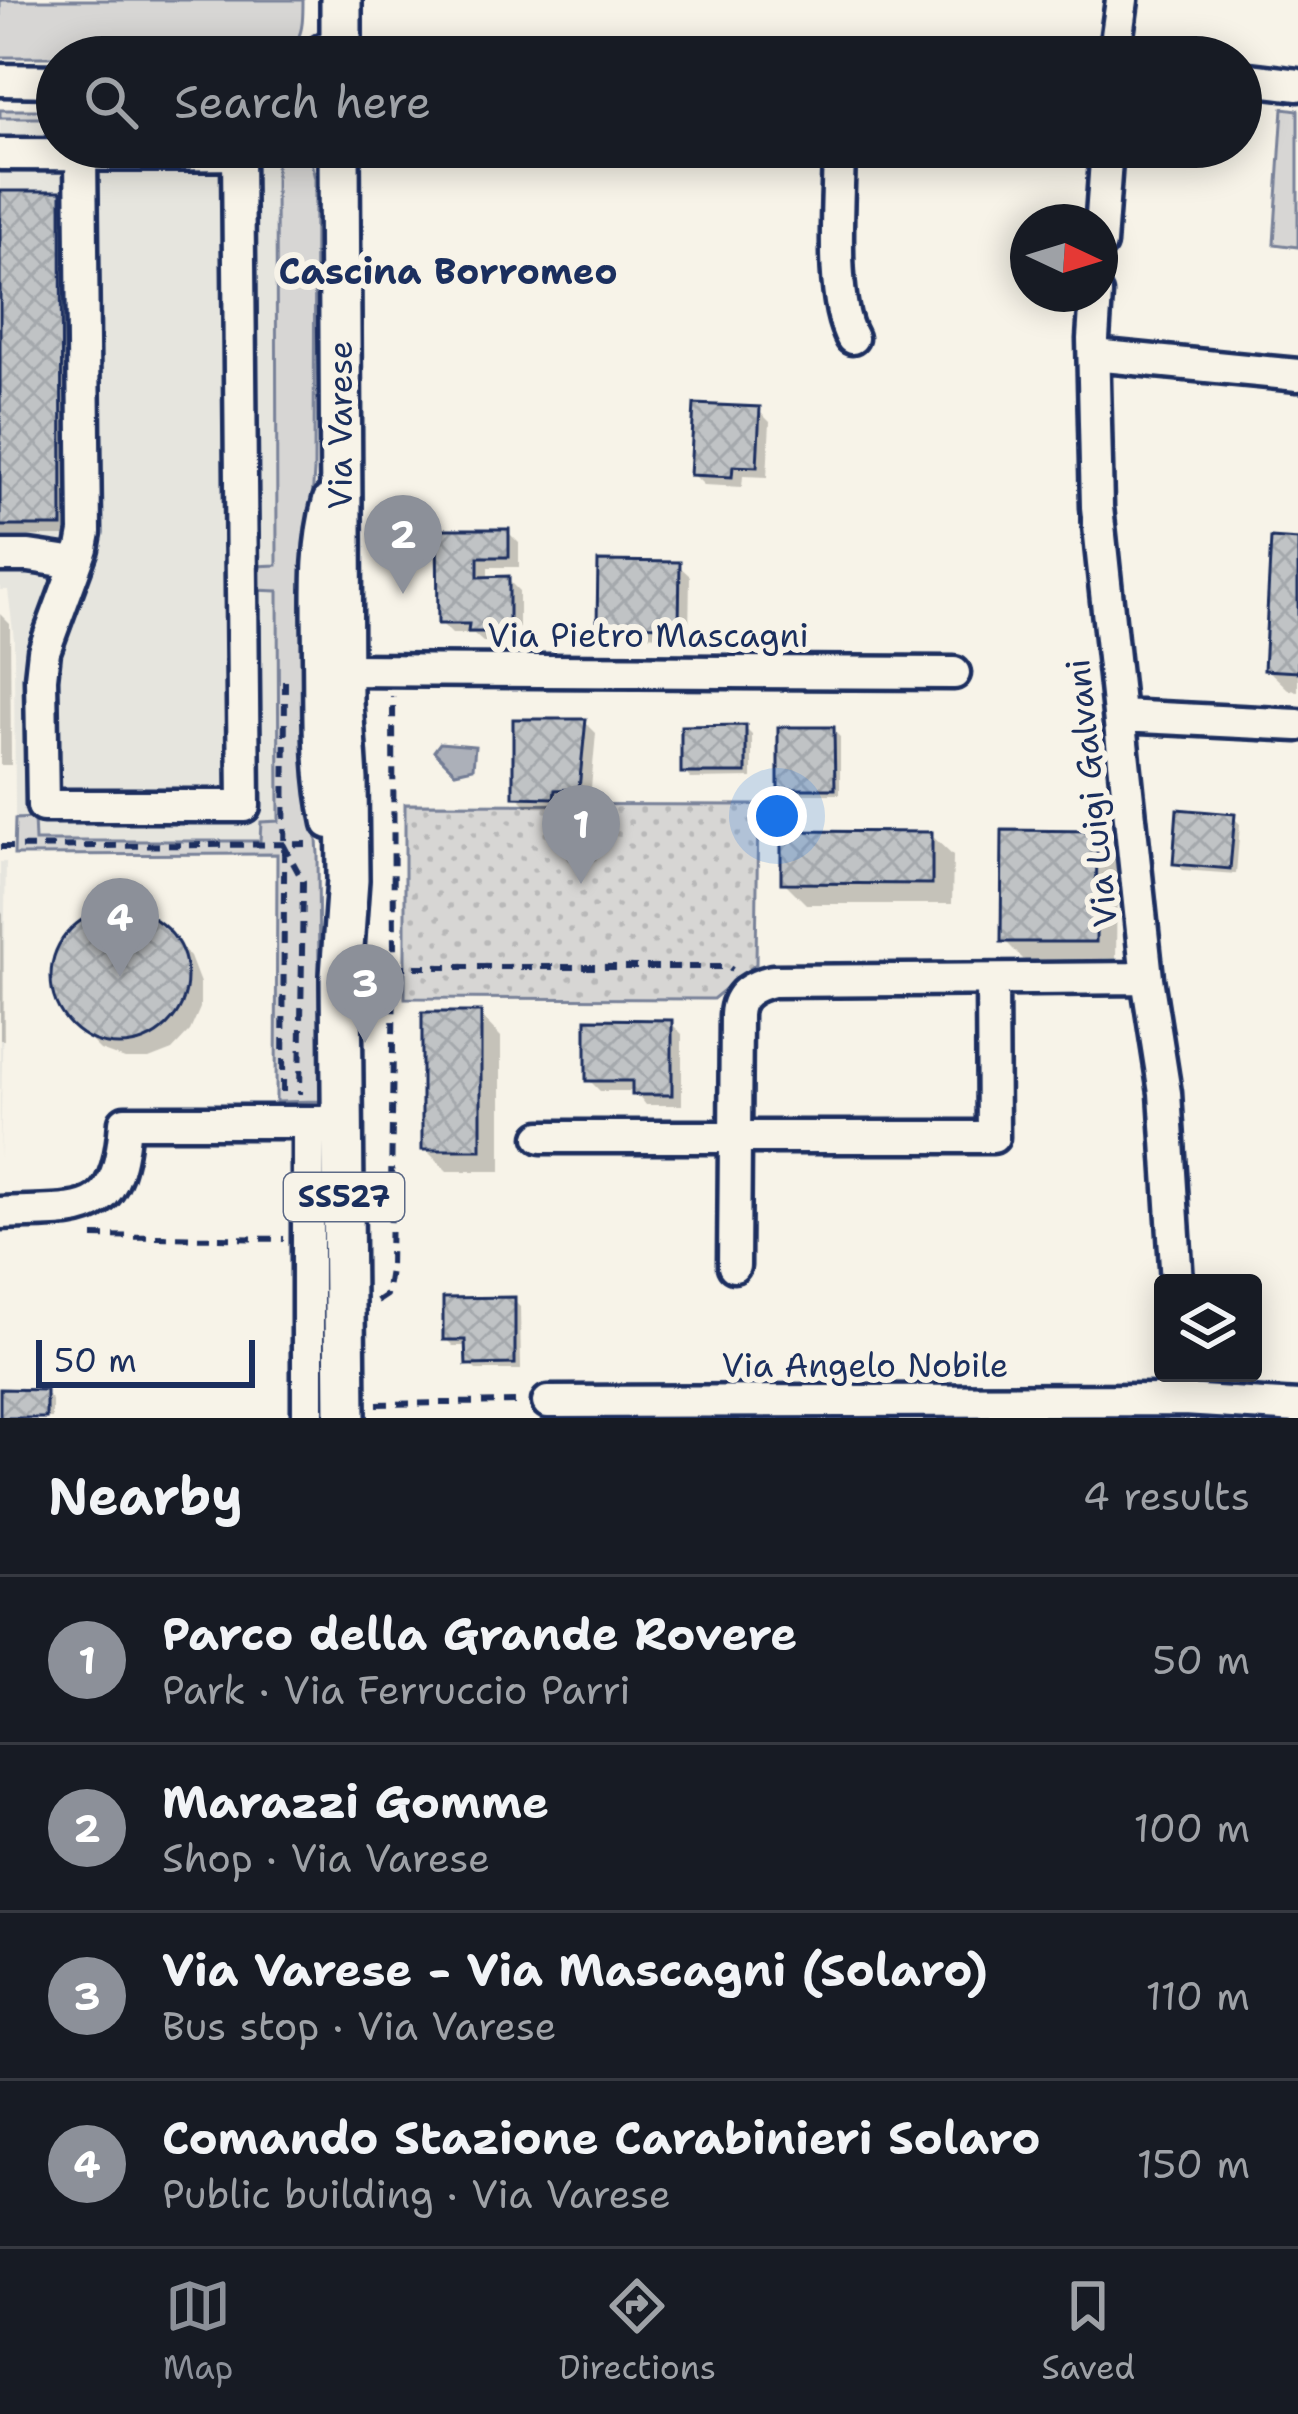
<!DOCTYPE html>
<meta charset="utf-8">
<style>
:root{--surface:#171b24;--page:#242831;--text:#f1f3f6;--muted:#9ea1a6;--line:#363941;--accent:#8c9099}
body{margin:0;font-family:"Shantell Sans",sans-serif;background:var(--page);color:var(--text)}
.controls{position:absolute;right:36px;bottom:36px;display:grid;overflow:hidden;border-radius:12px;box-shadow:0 6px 30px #0003}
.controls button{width:108px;height:108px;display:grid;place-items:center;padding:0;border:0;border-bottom:3px solid var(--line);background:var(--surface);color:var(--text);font:60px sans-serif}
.compass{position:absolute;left:1010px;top:204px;width:108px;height:108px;border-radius:50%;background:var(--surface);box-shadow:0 6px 30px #0003;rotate:94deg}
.scale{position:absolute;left:36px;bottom:30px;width:219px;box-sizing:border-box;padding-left:12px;border:6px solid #1b2f5e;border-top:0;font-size:33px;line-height:42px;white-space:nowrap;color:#1b2f5e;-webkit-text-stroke:9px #f7f3e8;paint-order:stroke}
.you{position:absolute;left:777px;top:816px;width:42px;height:42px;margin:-30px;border:9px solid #fff;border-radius:50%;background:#1a73e8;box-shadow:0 0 0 18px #1a73e833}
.badge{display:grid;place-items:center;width:78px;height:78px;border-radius:50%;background:var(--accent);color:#fff;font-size:39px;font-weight:700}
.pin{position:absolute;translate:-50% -99px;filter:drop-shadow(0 3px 6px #0008)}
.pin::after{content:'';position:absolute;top:63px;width:42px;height:36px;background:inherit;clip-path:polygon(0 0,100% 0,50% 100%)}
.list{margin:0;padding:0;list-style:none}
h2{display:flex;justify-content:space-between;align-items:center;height:156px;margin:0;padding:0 48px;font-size:51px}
h2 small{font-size:39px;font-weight:400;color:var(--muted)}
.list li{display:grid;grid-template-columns:78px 1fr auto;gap:36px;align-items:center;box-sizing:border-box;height:168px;padding:0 48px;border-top:3px solid var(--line)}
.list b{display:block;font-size:45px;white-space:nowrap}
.list p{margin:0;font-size:39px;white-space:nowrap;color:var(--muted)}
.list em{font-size:39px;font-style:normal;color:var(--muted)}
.icon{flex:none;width:66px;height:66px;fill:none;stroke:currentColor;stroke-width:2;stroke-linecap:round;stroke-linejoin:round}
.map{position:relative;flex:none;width:1298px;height:1418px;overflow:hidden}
.search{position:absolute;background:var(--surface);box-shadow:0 6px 30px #0003;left:36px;right:36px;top:36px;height:132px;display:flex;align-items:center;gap:30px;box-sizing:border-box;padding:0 42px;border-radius:66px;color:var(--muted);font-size:45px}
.sheet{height:828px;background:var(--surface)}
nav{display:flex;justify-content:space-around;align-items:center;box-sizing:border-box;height:168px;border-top:3px solid var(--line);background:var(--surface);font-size:33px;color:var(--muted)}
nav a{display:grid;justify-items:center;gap:6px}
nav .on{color:var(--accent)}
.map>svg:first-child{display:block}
.built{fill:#e6e5de}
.grass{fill:#d7d6d4;stroke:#798299;stroke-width:3}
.park{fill:url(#park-dots);stroke:#798299;stroke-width:3}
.water{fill:#acb0b9;stroke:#727c95;stroke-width:3}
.shadow{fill:#0003}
.building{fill:url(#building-cross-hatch);stroke:#1b2f5e;stroke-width:3}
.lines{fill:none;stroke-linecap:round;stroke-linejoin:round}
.minor-casing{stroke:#1b2f5e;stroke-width:39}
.major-casing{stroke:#1b2f5e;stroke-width:48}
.path{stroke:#1b2f5e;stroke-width:6;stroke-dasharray:12 9;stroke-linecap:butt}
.minor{stroke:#f7f3e8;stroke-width:30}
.major{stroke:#f7f3e8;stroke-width:39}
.labels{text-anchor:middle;stroke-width:12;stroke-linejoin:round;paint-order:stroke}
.shield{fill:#f7f3e8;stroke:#5d6a87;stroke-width:3}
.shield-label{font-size:30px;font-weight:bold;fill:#1b2f5e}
.street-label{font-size:33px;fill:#1b2f5e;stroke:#f7f3e8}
.neighbourhood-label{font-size:36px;font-weight:bold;fill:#1b2f5e;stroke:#f7f3e8}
</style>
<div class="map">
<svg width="1298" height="1418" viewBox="0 0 1298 1418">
<defs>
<pattern id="park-dots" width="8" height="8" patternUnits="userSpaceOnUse" patternTransform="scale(3)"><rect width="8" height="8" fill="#d7d6d4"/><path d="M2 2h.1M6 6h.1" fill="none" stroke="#b8b8b8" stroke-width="1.8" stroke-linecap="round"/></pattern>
<pattern id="building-cross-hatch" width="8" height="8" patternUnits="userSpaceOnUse" patternTransform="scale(3)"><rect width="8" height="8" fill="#c0c3c5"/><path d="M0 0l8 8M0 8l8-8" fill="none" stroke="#a4a8ac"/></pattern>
</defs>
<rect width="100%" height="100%" fill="#f7f3e8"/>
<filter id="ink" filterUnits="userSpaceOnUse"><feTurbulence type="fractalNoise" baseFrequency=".00833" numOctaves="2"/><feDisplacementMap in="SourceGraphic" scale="24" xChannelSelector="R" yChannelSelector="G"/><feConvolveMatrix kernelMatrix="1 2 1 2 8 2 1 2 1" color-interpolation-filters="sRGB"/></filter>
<g filter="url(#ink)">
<path class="built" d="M0,118h47l10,29h219l1,418 -21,1 22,24 1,232 -18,19h-227v-22h-19l-1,-180 -6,-49h-8z
M0,862h6l-6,299z"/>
<path class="grass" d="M0,0h303c0,34 -1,51 -40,57h-263z
M1283,108l15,2v137l-24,-3z
M0,110h57v30h-10l-1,-22h-46z
M276,147h32l7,32 -1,292 -9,136 1,80 12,167 2,247 -44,1 1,-248 -263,1 1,-36 19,-1 1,23h225l1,-19 18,-1 -1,-230 -23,-1v-24l22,-1z"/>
<path class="park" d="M405,804l353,1 -2,159 -43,35 -308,-1z"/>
<path class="water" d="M440,743l35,3 -2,22 -18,4 -21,-21z"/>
<path class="shadow" d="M0,194h60l11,11 1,331h-72z
M758,410l12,12 -3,55 -24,-1 -1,11 -38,-2 -11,-11z
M440,532h68l11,11v24h-31v13h20l11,11v51h-36l-9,-8h-22l-11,-11z
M1298,543v148l-9,-1 -22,-21z
M678,565l12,11 -1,60 -78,-1 -11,-11z
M0,614l10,10 1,141h-11z
M585,722l11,11 -6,66 -25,1v8l-37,-1 -11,-11z
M745,728l7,7v43l-61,1 -7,-7z
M833,730l7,7v57h-52l-7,-7z
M1233,817l7,7 -4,50 -53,-4 -7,-7z
M1096,834l21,22 -1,107 -90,-1 -22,-22z
M931,835l22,21 -1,48h-146l-22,-22z
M0,910l3,3 1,127h-4z
M103,912h27l27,9 33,36 10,26v25l-10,23 -18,19 -23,9h-24l-25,-9 -36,-36 -9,-22 -1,-28 8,-21 18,-22z
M480,1015l21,22v134h-54l-22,-22z
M671,1023l11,11v71h-36l-11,-14h-35l-11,-11z
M513,1300l7,7 1,63h-45l-7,-7 -1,-17h-15l-7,-7z
M0,1392l45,1 7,7v18h-52z"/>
<path class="building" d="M0,191h61l1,335h-62z
M694,404l66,3 -3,60 -24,-1 -1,11 -42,-2z
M437,529h72v28h-31v20l31,-1v56h-41l1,-8h-31z
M1271,538l27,2v132l-34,-2z
M598,561l82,1 -1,64 -82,-1z
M513,719h73l-7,70 -24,1 -1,8 -41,-1z
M746,725v48h-65v-47z
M778,727h56l1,62h-57z
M1177,809l58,5 -5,55 -57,-5z
M1002,830l95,1 -1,111h-95z
M781,831l151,1v52l-151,-1z
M51 977a68 68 0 1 1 136 0a68 68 0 1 1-136 0Z
M422,1012h59v138h-59z
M586,1019l86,1v75h-40v-14h-46z
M515,1297v67l-49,1 -1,-25h-22v-42z
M0,1389l46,1v28h-46z"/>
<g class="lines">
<g class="minor-casing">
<path id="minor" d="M312,57l29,-18
M1114,57l8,-57
M1241,78l57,7
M0,80l57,1
M839,147c0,50 -10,150 13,191
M0,154c79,0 159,1 238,0l6,652h-201l-2,-128 3,-27 38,-103 3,-16 -4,-378v-7
M1100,244l7,-97
M1096,294l-3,45 4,168 50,471 18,115 12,190
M1094,355l204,20
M329,500c-14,51 -10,105 -10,157 1,56 -2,111 10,166
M0,556h29l47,7
M341,670l613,3
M1120,716l178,9
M541,1137h452l-1,-157
M0,1213c84,-4 118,9 125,-91h183
M734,1266l2,-251c1,-22 17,-29 36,-34l375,-3
M548,1402l636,-2 114,7
M308,1418v-296h16"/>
</g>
<g class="major-casing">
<path id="major" d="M341,57v-57
M339,147l3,555 5,78 1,100 -7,96 4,442"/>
</g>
<path class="path" d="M283,844l20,37 -3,213
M0,847l308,-3
M394,967h334l4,3
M283,1092l2,-412h6
M93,1236l191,3
M377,1301l9,-6 4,-25 4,-303 -1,-271
M377,1404l143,-2"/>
<use href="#minor" class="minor"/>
<use href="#major" class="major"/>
</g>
</g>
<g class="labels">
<rect class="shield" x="284" y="1173" width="120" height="48" rx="9"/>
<g class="shield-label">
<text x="344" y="1207">SS527</text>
</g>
<g class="street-label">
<text transform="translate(340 425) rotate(-90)" y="12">Via Varese</text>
<text x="648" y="647">Via Pietro Mascagni</text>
<text transform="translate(1091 793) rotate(-96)" y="12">Via Luigi Galvani</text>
<text x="865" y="1377">Via Angelo Nobile</text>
</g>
<g class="neighbourhood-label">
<text x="448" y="284">Cascina Borromeo</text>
</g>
</g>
</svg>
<div class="controls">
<button><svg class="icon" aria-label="layers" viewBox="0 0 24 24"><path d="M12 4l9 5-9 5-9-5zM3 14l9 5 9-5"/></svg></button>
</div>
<svg class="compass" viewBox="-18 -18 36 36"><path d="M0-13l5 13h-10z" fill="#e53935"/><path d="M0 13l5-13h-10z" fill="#9ea1a6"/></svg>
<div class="scale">50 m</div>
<div class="you"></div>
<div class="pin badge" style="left:581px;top:884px">1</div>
<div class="pin badge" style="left:403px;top:594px">2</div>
<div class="pin badge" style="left:365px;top:1043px">3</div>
<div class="pin badge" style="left:120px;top:977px">4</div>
<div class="search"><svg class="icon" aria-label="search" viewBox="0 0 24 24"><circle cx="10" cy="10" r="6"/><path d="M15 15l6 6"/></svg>Search here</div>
</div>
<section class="sheet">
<h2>Nearby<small>4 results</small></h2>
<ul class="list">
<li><span class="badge">1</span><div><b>Parco della Grande Rovere</b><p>Park · Via Ferruccio Parri</p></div><em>50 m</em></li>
<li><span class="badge">2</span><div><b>Marazzi Gomme</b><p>Shop · Via Varese</p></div><em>100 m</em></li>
<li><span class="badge">3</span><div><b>Via Varese - Via Mascagni (Solaro)</b><p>Bus stop · Via Varese</p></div><em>110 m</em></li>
<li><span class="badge">4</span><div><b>Comando Stazione Carabinieri Solaro</b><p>Public building · Via Varese</p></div><em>150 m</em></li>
</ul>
</section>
<nav>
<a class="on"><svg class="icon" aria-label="map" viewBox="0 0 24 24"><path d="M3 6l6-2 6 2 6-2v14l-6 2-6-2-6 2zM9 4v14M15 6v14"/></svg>Map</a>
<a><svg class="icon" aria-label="directions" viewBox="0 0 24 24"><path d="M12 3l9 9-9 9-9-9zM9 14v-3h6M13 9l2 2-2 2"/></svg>Directions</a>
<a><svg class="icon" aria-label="saved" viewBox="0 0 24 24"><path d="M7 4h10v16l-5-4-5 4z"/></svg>Saved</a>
</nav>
